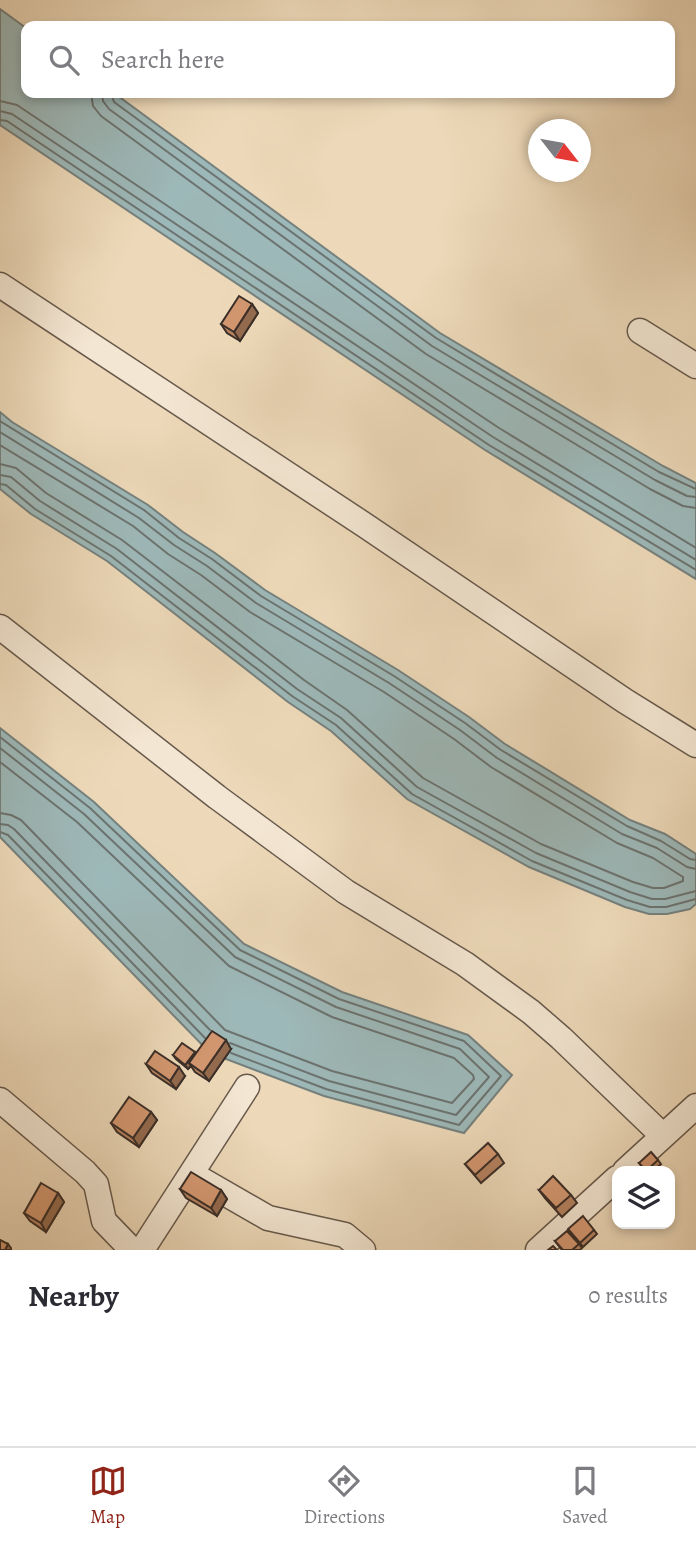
<!DOCTYPE html>
<style>
:root{--surface:#fff;--page:#f7f7f7;--text:#2b2b33;--muted:#7c7c81;--line:#e1e1e2;--accent:#8f2418}
body{margin:0;font-family:Alegreya,serif;background:var(--page);color:var(--text)}
.controls{position:absolute;right:21px;bottom:21px;display:grid;overflow:hidden;border-radius:14px;box-shadow:0 4px 10px #0003}
.controls button{width:63px;height:63px;display:grid;place-items:center;padding:0;border:0;border-bottom:2px solid var(--line);background:var(--surface);color:var(--text);font:35px sans-serif}
.compass{position:absolute;left:528px;top:119px;width:63px;height:63px;border-radius:50%;background:var(--surface);box-shadow:0 4px 10px #0003;rotate:121deg}
.list{margin:0;padding:0;list-style:none}
h2{display:flex;justify-content:space-between;align-items:center;height:91px;margin:0;padding:0 28px;font-size:30px}
h2 small{font-size:23px;font-weight:400;color:var(--muted)}
.icon{flex:none;width:38px;height:38px;fill:none;stroke:currentColor;stroke-width:2;stroke-linecap:round;stroke-linejoin:round}
.map{position:relative;flex:none;width:696px;height:1250px;overflow:hidden}
.search{position:absolute;background:var(--surface);box-shadow:0 4px 10px #0003;left:21px;right:21px;top:21px;height:77px;display:flex;align-items:center;gap:18px;box-sizing:border-box;padding:0 24px;border-radius:14px;color:var(--muted);font-size:26px}
.sheet{height:196px;background:var(--surface)}
nav{display:flex;justify-content:space-around;align-items:center;box-sizing:border-box;height:98px;border-top:2px solid var(--line);background:var(--surface);font-size:19px;color:var(--muted)}
nav a{display:grid;justify-items:center;gap:4px}
nav .on{color:var(--accent)}
.map>svg:first-child{display:block}
.water{fill:#9db8b8;stroke:#75817e;stroke-width:2}
.lines{fill:none;stroke-linecap:round;stroke-linejoin:round}
.shore{stroke:#6c7370;stroke-width:2}
.minor-casing{stroke:#67594c;stroke-width:27}
.minor{stroke:#f3e6d2;stroke-width:24}
.wall{fill:#b58260;stroke:#3a2e28;stroke-width:2}
.shaded-wall{fill:#946a4e;stroke:#3a2e28;stroke-width:2}
.building{fill:#d39770;stroke:#3a2e28;stroke-width:2}
</style>
<div class="map">
<svg width="696" height="1250" viewBox="0 0 696 1250">
<rect width="100%" height="100%" fill="#edd9b9"/>
<filter id="stains"><feTurbulence type="fractalNoise" baseFrequency=".00286" numOctaves="4"/><feColorMatrix values="0 0 0 0 .2 0 0 0 0 .09 0 0 0 0 .02 0 0 0 .5 -.17"/></filter>
<radialGradient id="worn" r=".72"><stop offset=".6" stop-color="#630" stop-opacity="0"/><stop offset="1" stop-color="#630" stop-opacity=".3"/></radialGradient>
<path class="water" d="M0,9l26,19v65h88l326,240 223,133 33,17v96l-211,-129 -485,-325z
M0,412l12,10 136,83 35,27 32,21 50,37 133,80 71,47 36,27 125,76 35,14 31,20v50l-6,5 -23,5h-18l-24,-7 -96,-40 -122,-68 -76,-68 -43,-29 -181,-141 -76,-47 -31,-25z
M0,728l94,74 150,142 98,48 126,43 44,40 -48,58 -140,-37 -114,-43 -210,-216z"/>
<g class="lines">
<path class="shore" d="M91,93l2,13 8,10 325,238 224,135 33,17 13,2
M102,93l1,8 6,8 323,237 223,134 32,16 9,1
M111,93l3,9 322,236 223,134 37,17
M0,101l17,4 482,323 197,120
M0,111l12,3 481,323 203,123
M0,120l7,1 482,324 207,125
M0,421l144,89 35,28 33,21 49,37 133,80 71,47 36,27 126,76 34,15 29,18 6,1
M0,432l139,86 35,27 33,21 49,37 133,80 71,47 37,28 125,76 35,14 30,19 9,2
M0,445l133,81 35,28 33,21 49,37 134,80 70,47 37,28 126,76 36,15 30,19v4l-19,7h-11l-20,-6 -92,-38 -118,-66 -76,-68 -43,-30 -182,-140 -76,-47 -30,-25 -16,-4
M0,475l11,2 29,24 77,48 180,140 44,29 76,69 119,66 94,39 22,7h13l31,-8
M0,484l6,1 29,24 76,47 181,140 44,29 76,69 120,67 95,39 23,7h16l30,-8
M0,737l90,71 150,142 99,49 125,42 37,35 -42,49 -133,-36 -95,-36
M0,748l84,66 151,143 101,50 124,42 29,28 -33,38 -127,-34 -99,-38
M0,762l77,60 152,144 103,51 122,41 19,17 1,4 -22,24 -120,-32 -107,-41 -204,-210 -10,-5 -11,-2
M0,824l8,1 6,4 196,201
M0,832l8,3 197,203"/>
<g class="minor-casing">
<path id="minor" d="M0,285l363,239 262,177 71,44
M640,331l56,35
M0,627l217,170 129,95 119,72 66,48 30,26 102,98
M0,1100l85,72 11,12 8,37 28,29
M625,1171l71,-65
M195,1176l73,42 77,17 18,15
M142,1250l105,-163
M538,1250l79,-72"/>
</g>
<use href="#minor" class="minor"/>
</g>
<path class="wall" d="M252,304l6,9 -18,28 -13,-8 -6,-9z
M231,1049l-22,32 -14,-9 -4,-6 -3,3 -12,-10 -3,-4 23,-1z
M146,1064l39,12 -9,13 -24,-16z
M151,1112l6,8 -18,27 -22,-15 -6,-9z
M498,1154l6,9 -23,20 -16,-19z
M658,1160l3,4 -8,7h-7l-7,-8z
M180,1189l41,1 6,9 -10,17 -31,-18z
M539,1190l32,5 6,8 -15,14 -17,-19z
M58,1193l6,9 -18,30 -16,-11 -6,-8z
M594,1230l3,4 -14,13 -12,-14z
M555,1241l24,3 3,4 -2,2h-18z"/>
<path class="shaded-wall" d="M252,304l6,9 -18,28 -6,-9z
M226,1040l5,9 -22,32 -6,-8z
M195,1052l3,5 -9,6 2,3 -3,3 -3,-4z
M179,1067l6,9 -9,13 -6,-8z
M151,1112l6,8 -18,27 -6,-9z
M221,1190l6,9 -10,17 -6,-8z
M58,1193l6,9 -18,30 -5,-9z
M8,1244l3,4v2h-6z"/>
<path class="building" d="M239,296l13,8 -18,28 -13,-8z
M212,1031l14,9 -23,33 -14,-10z
M182,1043l13,9 -10,13 -12,-10z
M155,1051l24,16 -9,14 -24,-17z
M129,1097l22,15 -18,26 -22,-15z
M488,1143l10,11 -23,21 -10,-11z
M651,1152l7,8 -12,11 -7,-8z
M191,1172l30,18 -10,18 -31,-19z
M553,1176l18,19 -15,13 -17,-18z
M41,1183l17,10 -17,30 -17,-10z
M583,1216l11,14 -14,13 -12,-14z
M567,1231l12,13 -7,6h-9l-8,-9z
M0,1240l8,4 -3,6h-5z
M553,1246l4,4h-9z"/>
<rect width="100%" height="100%" filter="url(#stains)"/>
<rect width="100%" height="100%" fill="url(#worn)"/>
</svg>
<div class="controls">
<button><svg class="icon" aria-label="layers" viewBox="0 0 24 24"><path d="M12 4l9 5-9 5-9-5zM3 14l9 5 9-5"/></svg></button>
</div>
<svg class="compass" viewBox="-18 -18 36 36"><path d="M0-13l5 13h-10z" fill="#e53935"/><path d="M0 13l5-13h-10z" fill="#7c7c81"/></svg>
<div class="search"><svg class="icon" aria-label="search" viewBox="0 0 24 24"><circle cx="10" cy="10" r="6"/><path d="M15 15l6 6"/></svg>Search here</div>
</div>
<section class="sheet">
<h2>Nearby<small>0 results</small></h2>
<ul class="list">
</ul>
</section>
<nav>
<a class="on"><svg class="icon" aria-label="map" viewBox="0 0 24 24"><path d="M3 6l6-2 6 2 6-2v14l-6 2-6-2-6 2zM9 4v14M15 6v14"/></svg>Map</a>
<a><svg class="icon" aria-label="directions" viewBox="0 0 24 24"><path d="M12 3l9 9-9 9-9-9zM9 14v-3h6M13 9l2 2-2 2"/></svg>Directions</a>
<a><svg class="icon" aria-label="saved" viewBox="0 0 24 24"><path d="M7 4h10v16l-5-4-5 4z"/></svg>Saved</a>
</nav>
